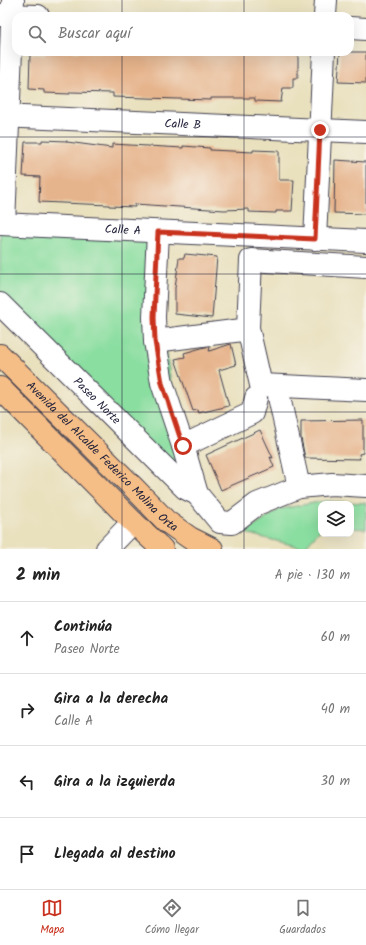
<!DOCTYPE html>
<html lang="es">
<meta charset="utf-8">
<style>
:root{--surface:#fff;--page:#f2f2f2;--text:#222;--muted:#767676;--line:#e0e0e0;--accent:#c8321e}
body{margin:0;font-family:Kalam,sans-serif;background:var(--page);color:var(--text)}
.controls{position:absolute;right:12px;bottom:12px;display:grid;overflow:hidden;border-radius:8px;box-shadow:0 4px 16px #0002}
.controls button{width:36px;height:36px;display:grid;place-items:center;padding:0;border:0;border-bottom:1px solid var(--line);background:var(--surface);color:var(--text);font:20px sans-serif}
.stop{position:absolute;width:12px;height:12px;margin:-9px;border:3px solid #c8321e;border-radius:50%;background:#fff}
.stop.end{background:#c8321e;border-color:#fff;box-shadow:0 1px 4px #0008}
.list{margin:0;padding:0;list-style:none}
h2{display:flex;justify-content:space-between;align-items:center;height:52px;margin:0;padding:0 16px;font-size:17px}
h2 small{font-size:13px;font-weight:400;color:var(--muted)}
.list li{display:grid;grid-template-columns:26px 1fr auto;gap:12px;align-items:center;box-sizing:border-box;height:72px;padding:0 16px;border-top:1px solid var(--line)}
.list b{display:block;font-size:15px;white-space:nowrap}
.list p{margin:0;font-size:13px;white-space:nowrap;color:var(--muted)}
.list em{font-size:13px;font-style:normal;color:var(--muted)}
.icon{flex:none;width:22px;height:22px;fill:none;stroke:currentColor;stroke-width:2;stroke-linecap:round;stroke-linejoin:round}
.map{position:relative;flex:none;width:366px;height:549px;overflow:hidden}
.search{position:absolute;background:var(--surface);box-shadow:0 4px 16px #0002;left:12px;right:12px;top:12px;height:44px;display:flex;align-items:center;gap:10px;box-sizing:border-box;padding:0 14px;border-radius:12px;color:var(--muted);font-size:15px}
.sheet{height:340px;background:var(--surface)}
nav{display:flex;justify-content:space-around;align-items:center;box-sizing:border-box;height:56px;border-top:1px solid var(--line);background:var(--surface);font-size:11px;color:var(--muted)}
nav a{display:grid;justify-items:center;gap:2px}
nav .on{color:var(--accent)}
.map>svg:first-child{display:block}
.green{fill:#8adea0;stroke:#56806e}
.building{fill:#e6b48c}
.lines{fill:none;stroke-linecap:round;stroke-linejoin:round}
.minor-casing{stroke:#403e4e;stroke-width:24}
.major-casing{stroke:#403e4e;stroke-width:24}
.minor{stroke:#fff;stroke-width:22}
.major{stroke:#f6be87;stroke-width:22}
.route{stroke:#c8321e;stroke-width:5}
.grid{fill:none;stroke:#22223b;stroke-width:1;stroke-opacity:0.55}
.labels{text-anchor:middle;stroke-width:3;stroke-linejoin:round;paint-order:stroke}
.street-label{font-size:12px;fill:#22223b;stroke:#f7f3e8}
</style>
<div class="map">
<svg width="366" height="549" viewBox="0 0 366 549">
<rect width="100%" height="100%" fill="#f7f3e8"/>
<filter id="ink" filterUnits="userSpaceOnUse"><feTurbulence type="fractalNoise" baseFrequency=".025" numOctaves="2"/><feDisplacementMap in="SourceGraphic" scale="8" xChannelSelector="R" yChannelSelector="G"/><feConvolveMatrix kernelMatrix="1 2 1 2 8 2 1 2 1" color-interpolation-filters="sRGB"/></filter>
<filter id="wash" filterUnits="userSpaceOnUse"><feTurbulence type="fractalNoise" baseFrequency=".012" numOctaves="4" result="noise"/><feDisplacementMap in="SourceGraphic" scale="16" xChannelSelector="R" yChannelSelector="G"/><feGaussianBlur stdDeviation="0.9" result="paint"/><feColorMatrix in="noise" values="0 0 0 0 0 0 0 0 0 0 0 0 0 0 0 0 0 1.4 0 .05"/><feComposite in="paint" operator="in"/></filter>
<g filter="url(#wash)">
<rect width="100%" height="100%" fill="#e9e0bd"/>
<path class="green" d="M0,231l151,8 31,225 -5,6 -177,-176z
M325,501l41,2v26l-15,-1v-24h-30v25l-17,19 -59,-15 35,-24z"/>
<g id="blocks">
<path class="building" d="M45,52h238l15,1v25h-5v10h-10l-2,14 -26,-1v-3h-44v2l-98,-3v-4l-43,-1v2l-26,-1v-3l-15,-1 1,-35 15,1z
M340,52h26v31l-28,-1z
M42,140l25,1v1l45,6v-4l71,4v-2l27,2v2l43,2v-2l26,1v29h15l-2,31h-16v2l-27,-1v-3l-25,1 -74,-5 -15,-1v3l-26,-1v-1l-70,-3 1,-25 -17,-1 2,-34h17z
M335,160l31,2v52l-32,-1z
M185,254l32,3 -5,61 -37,-4v-26l4,-30h5z
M231,344l5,21 -17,5 10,36 -30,7 -1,-3 -5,1 -18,-52 10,-2 -1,-4 21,-6h5l-1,4z
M363,420v33l-4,1 1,5 -55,-1 -4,-20v-17z
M260,430l13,28 -3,-1 4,10 -53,23 -15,-35z"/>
</g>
</g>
<g filter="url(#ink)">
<use href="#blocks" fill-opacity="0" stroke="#403e4e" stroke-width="1"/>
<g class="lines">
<g class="minor-casing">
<g id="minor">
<path d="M0,15l38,1"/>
<path d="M325,16l1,-16"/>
<path d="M350,28l16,1"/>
<path id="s1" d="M0,116l366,16"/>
<path id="s2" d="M0,224l366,17"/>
<path d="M4,224l9,-224"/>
<path d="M158,232l-4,85 1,24 7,42 21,63 14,48"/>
<path d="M315,239l9,-187"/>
<path d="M366,267l-115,-7 -3,68 13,57 105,5"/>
<path id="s3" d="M0,304l185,184 12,6 23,28 12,1 25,-19 42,-17 33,-3 34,2"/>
<path d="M155,341l87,-11"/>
<path d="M279,397l20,90"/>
<path d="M183,446l69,-33 4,-15"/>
<path d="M107,549l26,-27"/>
</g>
</g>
<g class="major-casing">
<g id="major">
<path id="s4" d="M0,355l134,133 32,33 24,17 22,11"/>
<path d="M0,388l133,134 29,27"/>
</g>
</g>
<use href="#minor" class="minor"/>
<use href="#major" class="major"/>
</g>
</g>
<g class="lines" filter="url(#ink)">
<path class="route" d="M183,446l-21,-63 -7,-42 -1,-24 4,-85 157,7 5,-109"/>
</g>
<path class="grid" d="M122,0v16M244,0v16M122,52v497M244,52v497M0,137h366M0,274h366M0,412h366"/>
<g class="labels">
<g class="street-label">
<text dy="4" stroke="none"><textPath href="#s1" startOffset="183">Calle B</textPath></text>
<text dy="4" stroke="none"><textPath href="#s2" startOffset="123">Calle A</textPath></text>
<text dy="4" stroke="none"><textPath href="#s3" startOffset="137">Paseo Norte</textPath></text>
<text dy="4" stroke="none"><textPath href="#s4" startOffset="144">Avenida del Alcalde Federico Molina Orta</textPath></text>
</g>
</g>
</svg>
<div class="controls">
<button><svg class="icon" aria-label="layers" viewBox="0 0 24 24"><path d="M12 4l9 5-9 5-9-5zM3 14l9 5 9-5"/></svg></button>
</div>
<div class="stop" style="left:183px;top:446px"></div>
<div class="stop end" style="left:320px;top:130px"></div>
<div class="search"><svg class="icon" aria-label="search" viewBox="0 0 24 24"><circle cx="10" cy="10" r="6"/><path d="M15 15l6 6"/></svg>Buscar aquí</div>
</div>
<section class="sheet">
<h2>2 min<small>A pie · 130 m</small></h2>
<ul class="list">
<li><svg class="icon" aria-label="ahead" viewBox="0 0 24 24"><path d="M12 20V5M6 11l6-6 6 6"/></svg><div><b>Continúa</b><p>Paseo Norte</p></div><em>60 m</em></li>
<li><svg class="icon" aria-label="right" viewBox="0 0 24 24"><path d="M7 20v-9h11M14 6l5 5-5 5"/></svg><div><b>Gira a la derecha</b><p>Calle A</p></div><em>40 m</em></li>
<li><svg class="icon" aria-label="left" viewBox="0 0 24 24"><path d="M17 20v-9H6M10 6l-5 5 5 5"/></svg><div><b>Gira a la izquierda</b></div><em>30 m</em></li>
<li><svg class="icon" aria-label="arrive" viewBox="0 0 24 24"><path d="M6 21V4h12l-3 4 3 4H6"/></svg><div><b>Llegada al destino</b></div></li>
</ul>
</section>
<nav>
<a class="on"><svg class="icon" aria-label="map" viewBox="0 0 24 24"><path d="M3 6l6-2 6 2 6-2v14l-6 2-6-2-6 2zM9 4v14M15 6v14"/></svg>Mapa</a>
<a><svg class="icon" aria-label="directions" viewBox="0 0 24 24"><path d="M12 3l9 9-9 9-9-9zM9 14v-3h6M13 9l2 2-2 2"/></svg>Cómo llegar</a>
<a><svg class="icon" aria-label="saved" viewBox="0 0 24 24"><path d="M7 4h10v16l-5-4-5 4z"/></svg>Guardados</a>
</nav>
